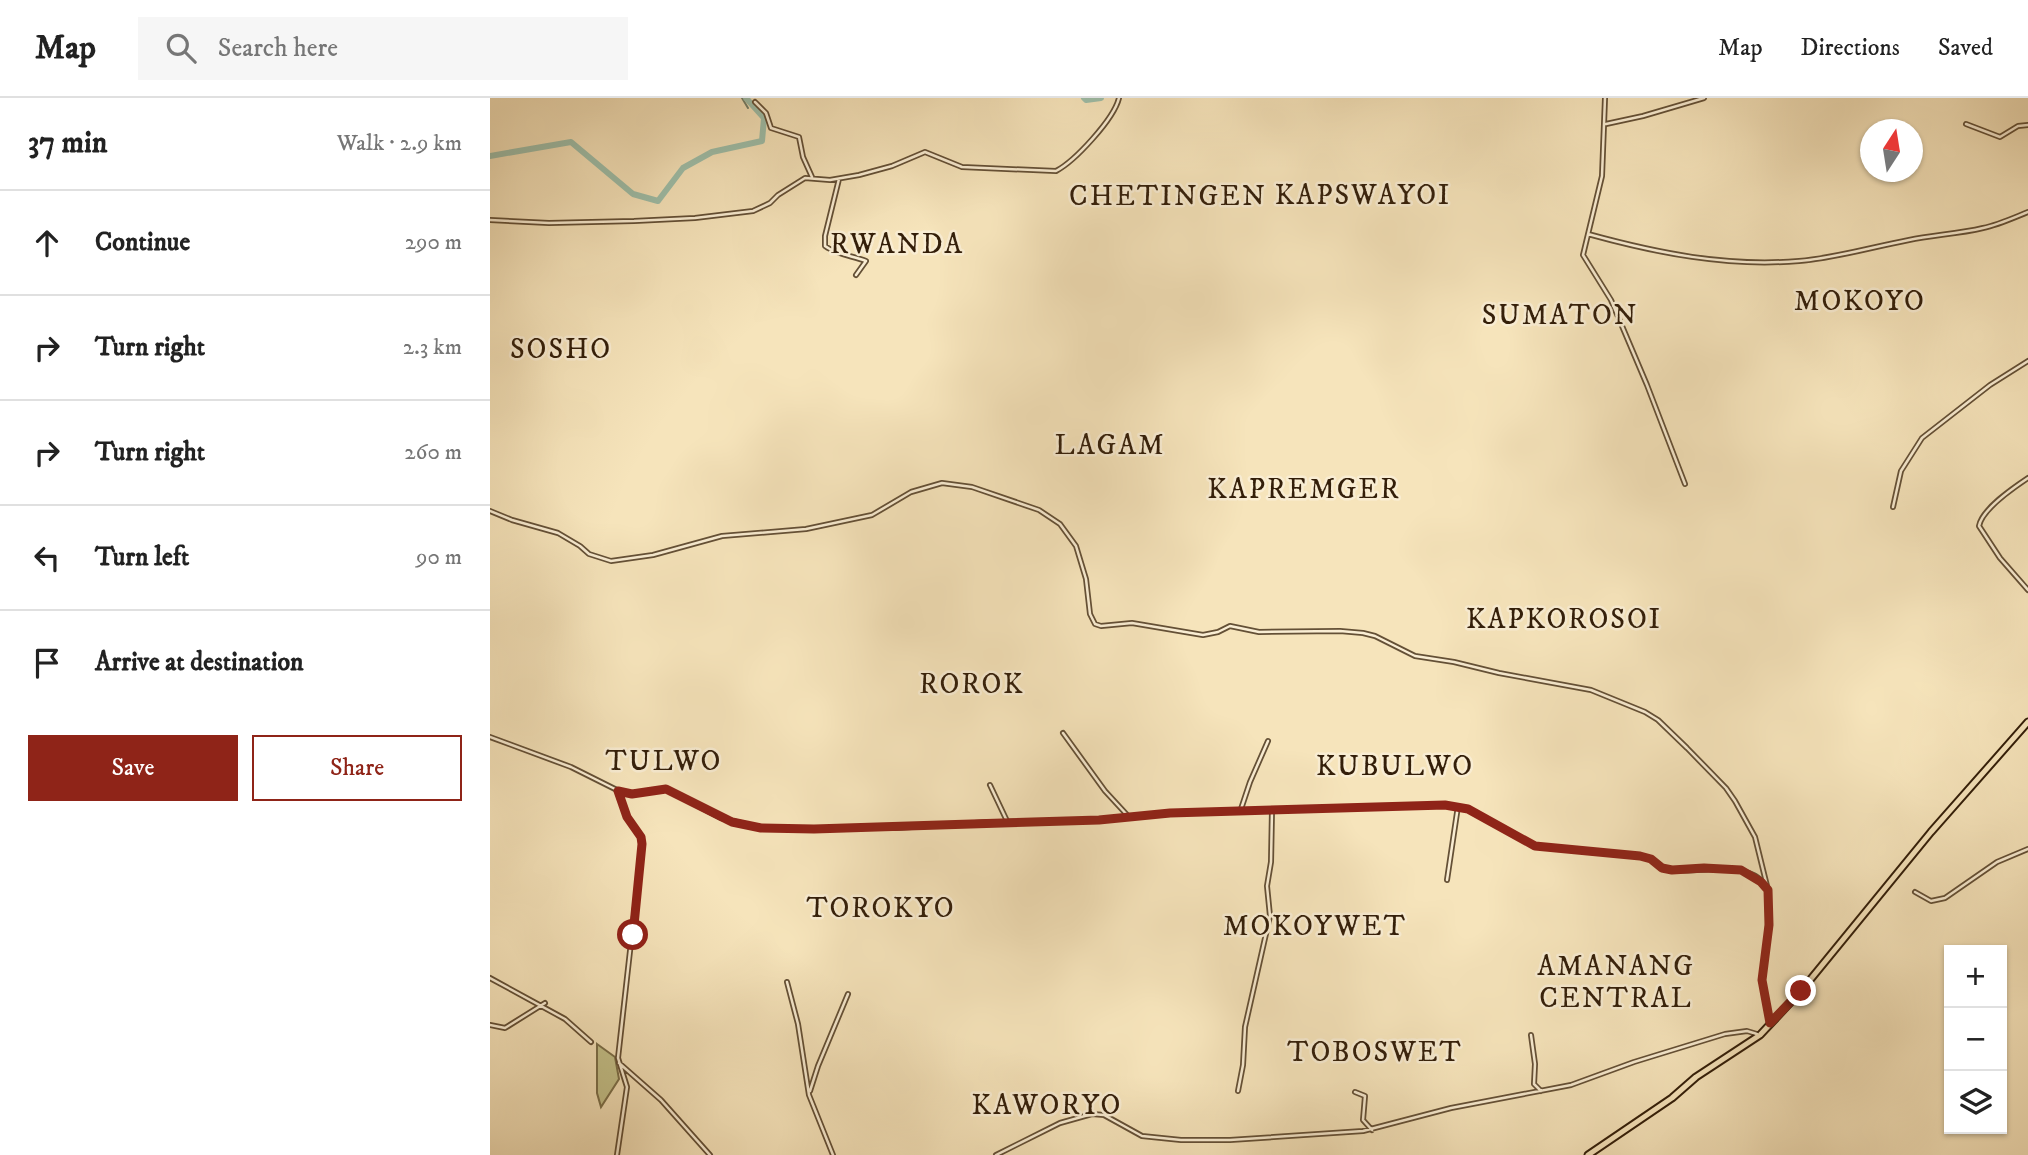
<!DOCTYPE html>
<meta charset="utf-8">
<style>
:root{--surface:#fff;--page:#f6f6f6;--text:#222;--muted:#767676;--line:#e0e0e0;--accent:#8f2418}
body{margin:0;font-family:"IM FELL DW Pica",serif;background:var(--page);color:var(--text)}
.controls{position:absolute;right:21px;bottom:21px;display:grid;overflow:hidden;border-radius:0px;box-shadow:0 2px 5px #0004}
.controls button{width:63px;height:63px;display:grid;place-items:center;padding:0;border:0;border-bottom:2px solid var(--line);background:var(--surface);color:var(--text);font:35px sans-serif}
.compass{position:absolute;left:1370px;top:21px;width:63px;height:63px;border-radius:50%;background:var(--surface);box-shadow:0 2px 5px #0004;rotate:12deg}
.stop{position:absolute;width:21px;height:21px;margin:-16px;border:5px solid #8f2418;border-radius:50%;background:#fff}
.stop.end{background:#8f2418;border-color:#fff;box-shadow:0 2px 7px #0008}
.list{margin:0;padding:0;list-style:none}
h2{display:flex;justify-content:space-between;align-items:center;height:91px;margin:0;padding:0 28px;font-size:30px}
h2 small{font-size:23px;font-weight:400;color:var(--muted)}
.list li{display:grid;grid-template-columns:46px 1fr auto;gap:21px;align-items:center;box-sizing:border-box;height:105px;padding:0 28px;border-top:2px solid var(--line)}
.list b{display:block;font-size:26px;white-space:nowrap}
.list em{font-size:23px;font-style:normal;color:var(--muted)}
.actions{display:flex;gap:14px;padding:21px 28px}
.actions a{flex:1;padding:16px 0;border:2px solid var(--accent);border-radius:0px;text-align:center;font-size:24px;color:var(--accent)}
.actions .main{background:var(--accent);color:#fff}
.icon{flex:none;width:38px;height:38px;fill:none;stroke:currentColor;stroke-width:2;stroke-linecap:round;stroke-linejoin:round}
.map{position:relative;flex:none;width:1538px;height:1057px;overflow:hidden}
header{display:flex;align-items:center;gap:42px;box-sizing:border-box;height:98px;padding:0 35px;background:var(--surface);border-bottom:2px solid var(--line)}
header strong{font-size:33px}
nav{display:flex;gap:38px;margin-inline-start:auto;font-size:24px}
.search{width:490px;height:63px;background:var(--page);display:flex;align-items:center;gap:18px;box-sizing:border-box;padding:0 24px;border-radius:0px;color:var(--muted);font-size:26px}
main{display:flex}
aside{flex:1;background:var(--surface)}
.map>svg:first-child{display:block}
.green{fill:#c4c28b;stroke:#7c704a;stroke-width:2}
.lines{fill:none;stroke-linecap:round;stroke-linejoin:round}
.stream{stroke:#737f6a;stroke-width:2}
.river{stroke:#9ebfaa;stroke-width:6}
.minor-casing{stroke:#645036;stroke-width:6}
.primary-casing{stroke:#331e09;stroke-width:9}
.minor{stroke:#f9edd3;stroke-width:2.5}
.primary{stroke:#f6e4bb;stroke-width:5}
.route{stroke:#8f2418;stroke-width:9}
.labels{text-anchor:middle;stroke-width:5;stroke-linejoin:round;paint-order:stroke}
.quarter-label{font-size:28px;letter-spacing:2px;fill:#331e09;stroke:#f9edd3}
</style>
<header>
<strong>Map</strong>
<div class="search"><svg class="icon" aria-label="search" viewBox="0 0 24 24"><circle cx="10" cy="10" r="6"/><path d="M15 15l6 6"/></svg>Search here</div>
<nav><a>Map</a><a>Directions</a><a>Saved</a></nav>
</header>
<main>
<aside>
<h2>37 min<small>Walk · 2.9 km</small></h2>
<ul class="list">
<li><svg class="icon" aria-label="ahead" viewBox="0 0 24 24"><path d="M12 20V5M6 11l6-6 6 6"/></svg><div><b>Continue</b></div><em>290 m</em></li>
<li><svg class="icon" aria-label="right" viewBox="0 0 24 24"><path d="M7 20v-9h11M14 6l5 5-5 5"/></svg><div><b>Turn right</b></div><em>2.3 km</em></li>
<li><svg class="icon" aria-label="right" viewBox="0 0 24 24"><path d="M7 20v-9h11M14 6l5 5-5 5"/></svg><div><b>Turn right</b></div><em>260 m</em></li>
<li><svg class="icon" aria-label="left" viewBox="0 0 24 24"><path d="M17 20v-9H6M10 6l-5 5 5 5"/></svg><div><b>Turn left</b></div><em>90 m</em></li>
<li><svg class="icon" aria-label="arrive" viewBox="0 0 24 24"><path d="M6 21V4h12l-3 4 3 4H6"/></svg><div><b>Arrive at destination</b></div></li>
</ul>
<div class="actions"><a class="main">Save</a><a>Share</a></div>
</aside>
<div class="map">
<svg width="1538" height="1057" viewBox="0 0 1538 1057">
<rect width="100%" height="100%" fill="#f6e4bb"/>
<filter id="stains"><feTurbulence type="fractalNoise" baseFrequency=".00286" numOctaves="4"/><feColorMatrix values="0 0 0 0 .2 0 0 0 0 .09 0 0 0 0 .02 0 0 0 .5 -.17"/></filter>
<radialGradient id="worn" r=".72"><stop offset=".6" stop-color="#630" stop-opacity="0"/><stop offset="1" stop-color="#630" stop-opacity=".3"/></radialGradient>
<path class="green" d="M107,946l18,13 4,22 -18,28 -4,-14z"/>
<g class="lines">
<path class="stream" d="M252,0l6,10"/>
<path class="river" d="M594,0l2,2 15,-2
M0,58l81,-14 62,52 25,7 25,-33 29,-16 50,-11 2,-23 -18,-20"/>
<g class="minor-casing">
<path id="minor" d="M1115,0l-3,78 -19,79 28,45 36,85 38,99
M265,4l11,11 5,15 28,9 4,20 9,20
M1116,26l37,-8 61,-18
M1476,26l34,13 18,-11 10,-1
M349,81l-14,57v10c10,8 28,10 41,15l-10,14
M0,122l59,3 85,-2 61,-3 58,-7 17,-8 8,-8 27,-17 25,2 29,-5 33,-9 33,-14 37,15 94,4c19,-10 58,-52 63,-73
M1098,136c69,19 138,33 211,27 37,-3 73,-14 110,-21 24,-5 49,-6 74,-12 15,-3 30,-10 45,-16
M1538,380c-15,10 -46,31 -49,48l21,32 28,32
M1403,409l8,-36 21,-33 68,-53 38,-24
M0,413l22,9 46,13 22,13 9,8 22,7 42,-6 69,-19 84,-7 66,-14 39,-23 31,-9 30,4 67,23 21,14 16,22 10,33 4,35 5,10 6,2 31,-3 71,12 15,-3 12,-6 29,6 81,-1 23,2 12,3 40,20 39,6 45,11 92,17 54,22 13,8 29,28 39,40 9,13 20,36 13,53
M573,635l42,58 24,26
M0,639l81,30 54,27 41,-5 55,29 40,10h135l94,-6 109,-2 71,-7 275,-8 23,4 67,37 105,10c4,1 8,1 11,3 8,3 10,10 19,11 26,4 95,-15 99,28l-2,48 -5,34 8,42
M500,687l17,36
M750,714l10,-30 18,-41
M957,782l11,-74
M1425,794l16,9 14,-3 52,-36 31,-13
M0,880l75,41 26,23
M297,884l11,42 11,71 24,60
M0,927l15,3 40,-25
M1041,937l4,29 -1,20 7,7
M129,965l42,37 49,55
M320,993l8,-25 30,-72
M748,993l5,-26 2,-38 25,-111 -3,-30 4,-24 1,-52
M865,994l10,4 -2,24 9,10
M127,1057l10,-68 -9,-29 24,-214 -1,-7 -14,-21 -9,-25
M506,1057l64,-32 32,-9 12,1 38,21 39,4h49l133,-9 88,-23 120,-23 63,-23 91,-28 22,-3 10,3"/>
</g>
<g class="primary-casing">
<path id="primary" d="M1098,1057l84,-57 24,-21 64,-42 41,-44 130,-159 97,-110"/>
</g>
<use href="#minor" class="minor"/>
<use href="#primary" class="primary"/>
</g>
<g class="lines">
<path class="route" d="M143,837l9,-91 -1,-7 -14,-20 -9,-26 14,3 34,-5 66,33 29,6 53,1 285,-9 71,-7 275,-8 23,4 67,37 105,10 11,3 11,9 10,2 32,-2 37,2 20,12 7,8 1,35 -7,55 8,43 31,-32"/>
</g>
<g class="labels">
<g class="quarter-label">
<text x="873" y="106">KAPSWAYOI</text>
<text x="678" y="107">CHETINGEN</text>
<text x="407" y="155">RWANDA</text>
<text x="1370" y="212">MOKOYO</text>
<text x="1070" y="226">SUMATON</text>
<text x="71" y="260">SOSHO</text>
<text x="620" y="356">LAGAM</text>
<text x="814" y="400">KAPREMGER</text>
<text x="1074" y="530">KAPKOROSOI</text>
<text x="482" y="595">ROROK</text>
<text x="174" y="672">TULWO</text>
<text x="905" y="677">KUBULWO</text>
<text x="391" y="819">TOROKYO</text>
<text x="825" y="837">MOKOYWET</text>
<text x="1126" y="877">AMANANG<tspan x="1126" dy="32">CENTRAL</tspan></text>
<text x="885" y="963">TOBOSWET</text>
<text x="557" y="1016">KAWORYO</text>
</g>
</g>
<rect width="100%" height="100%" filter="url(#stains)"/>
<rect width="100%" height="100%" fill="url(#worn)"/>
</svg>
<div class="controls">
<button>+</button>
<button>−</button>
<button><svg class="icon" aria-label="layers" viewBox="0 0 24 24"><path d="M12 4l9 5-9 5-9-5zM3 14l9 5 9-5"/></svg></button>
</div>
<svg class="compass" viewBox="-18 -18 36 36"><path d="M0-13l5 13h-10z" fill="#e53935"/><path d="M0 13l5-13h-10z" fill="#767676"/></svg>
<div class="stop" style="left:143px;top:837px"></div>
<div class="stop end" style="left:1311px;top:893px"></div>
</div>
</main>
